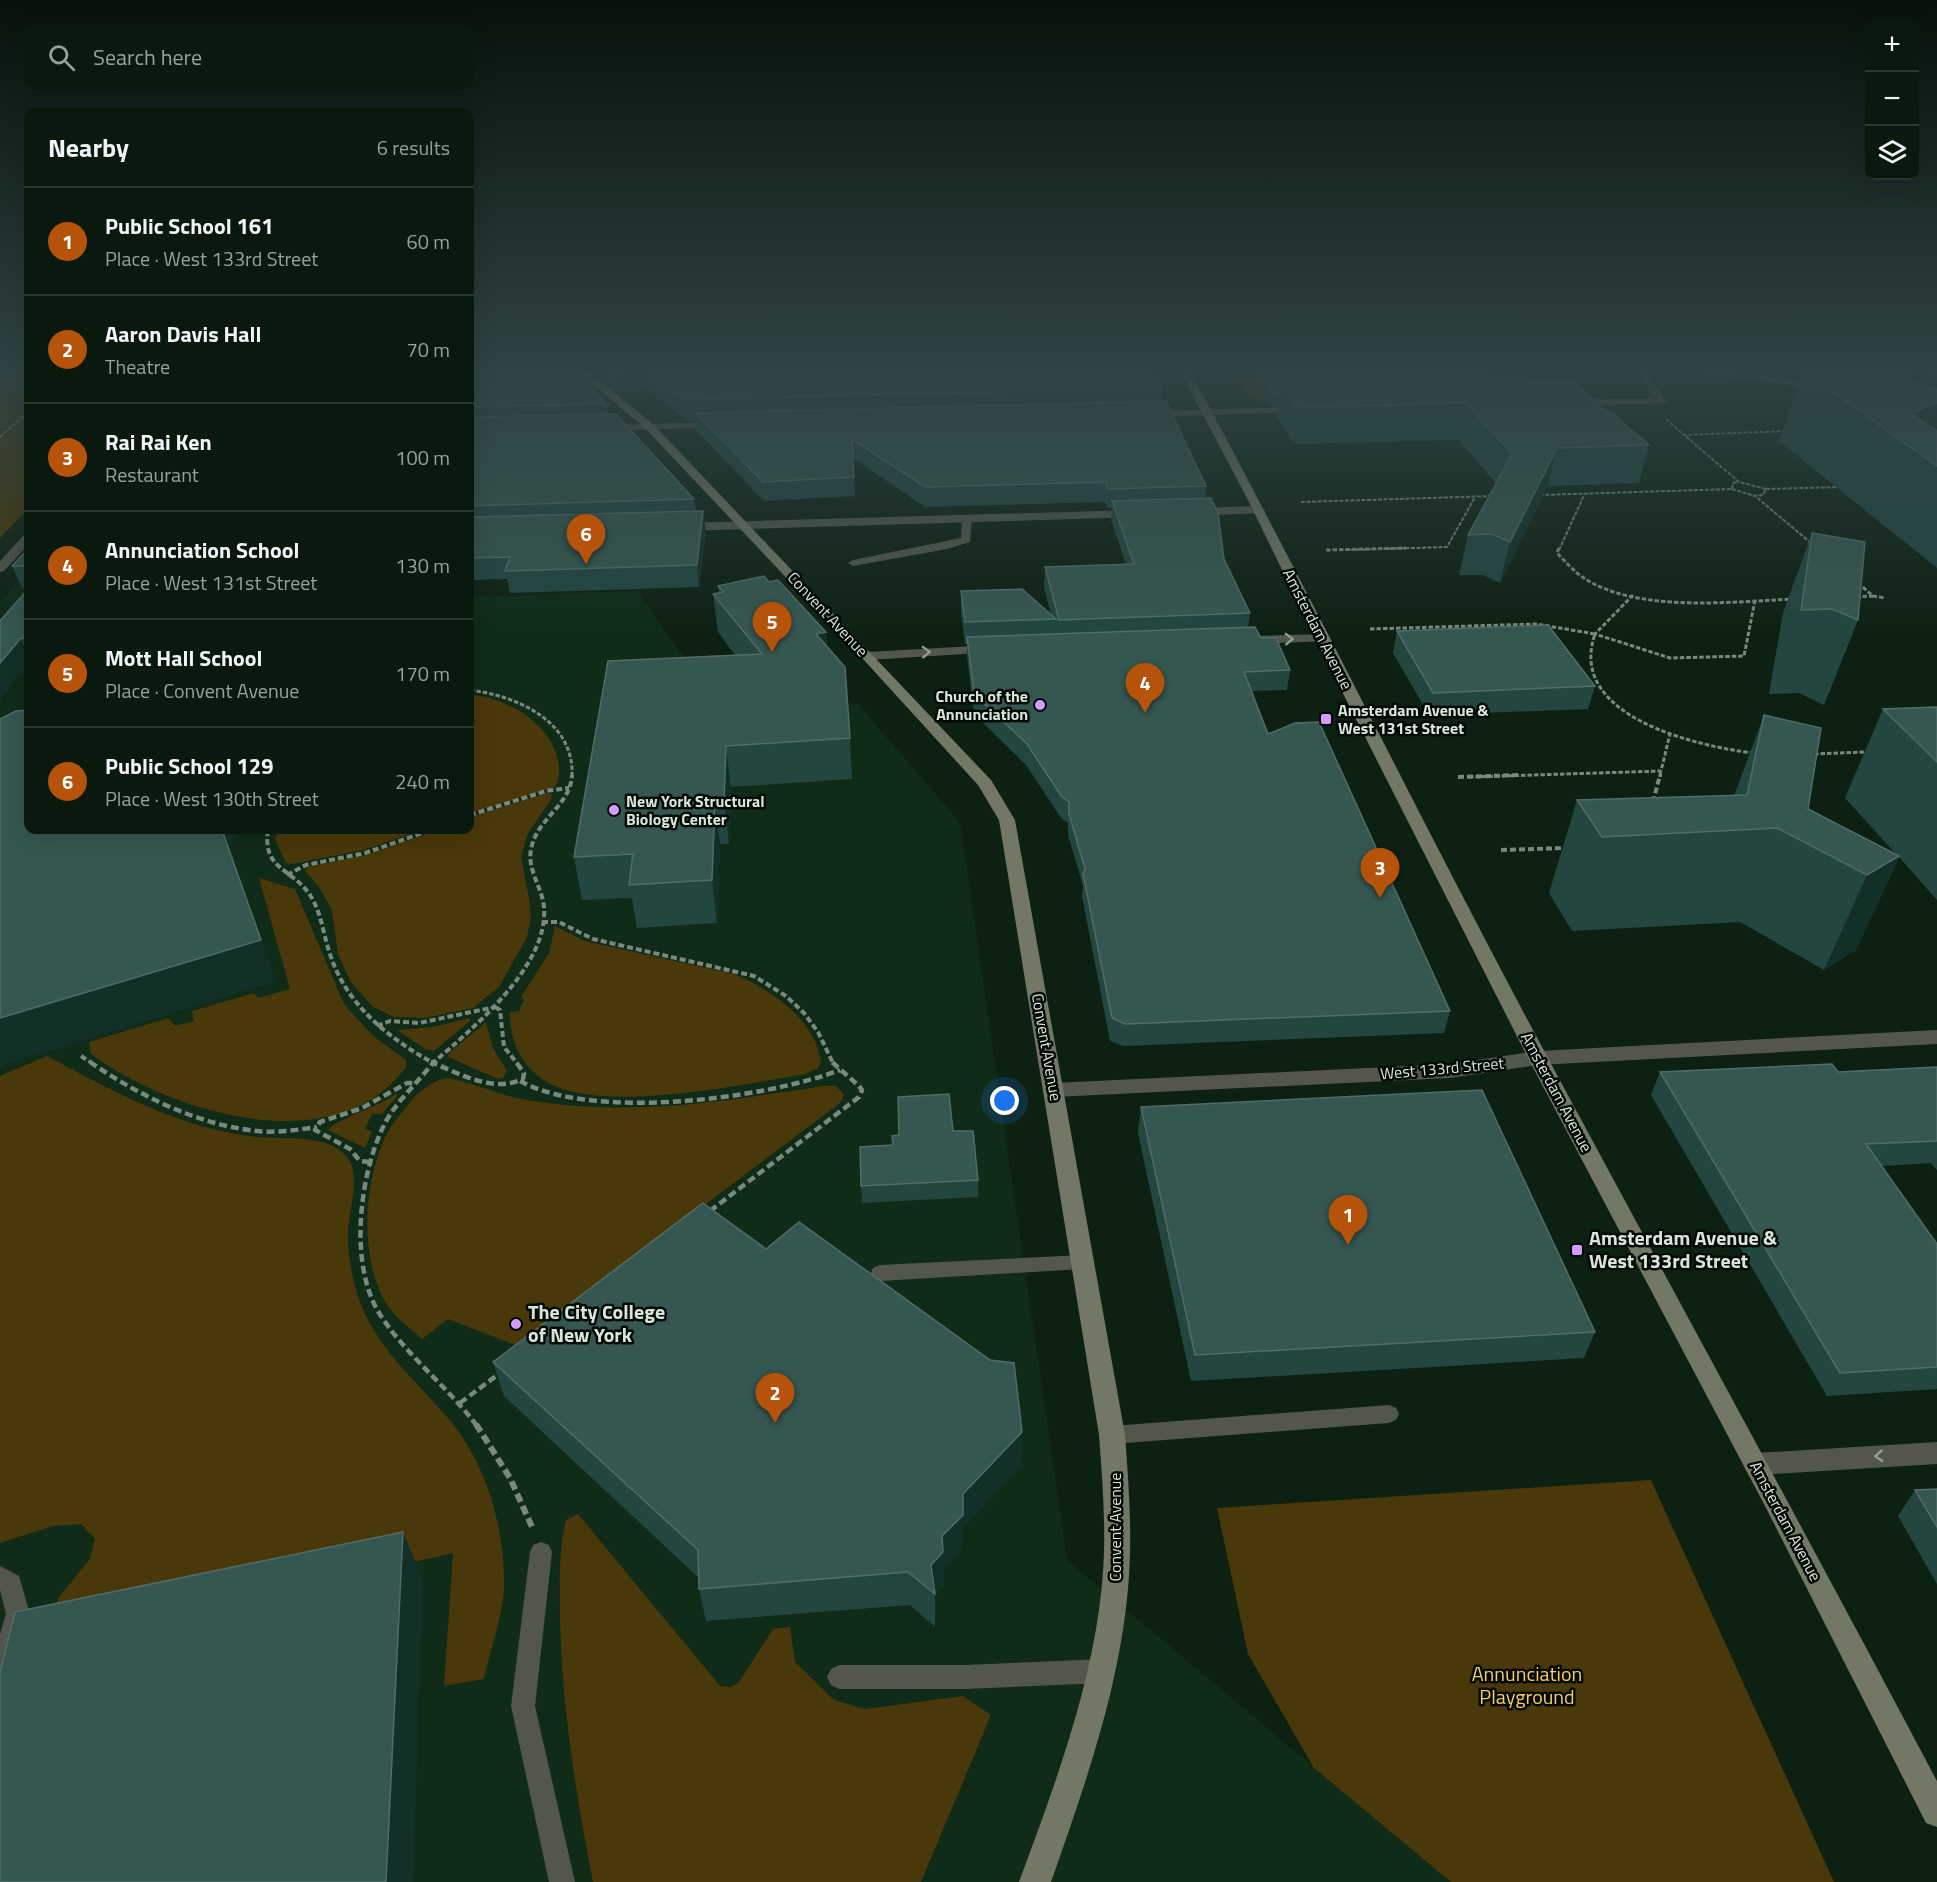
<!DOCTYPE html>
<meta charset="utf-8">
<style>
:root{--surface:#0a190e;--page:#132217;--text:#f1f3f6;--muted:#99a09e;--line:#2a382e;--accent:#b45309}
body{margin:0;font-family:"Titillium Web",sans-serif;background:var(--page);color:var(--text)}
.controls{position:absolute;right:18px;top:18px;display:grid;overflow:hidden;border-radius:12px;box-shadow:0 6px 24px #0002}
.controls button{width:54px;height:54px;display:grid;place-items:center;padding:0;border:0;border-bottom:2px solid var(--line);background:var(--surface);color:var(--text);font:30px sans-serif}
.you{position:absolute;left:1005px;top:1101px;width:21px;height:21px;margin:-15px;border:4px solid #fff;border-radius:50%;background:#1a73e8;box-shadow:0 0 0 9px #1a73e833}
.badge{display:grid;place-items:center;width:39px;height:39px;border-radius:50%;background:var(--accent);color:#fff;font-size:20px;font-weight:700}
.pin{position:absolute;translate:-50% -50px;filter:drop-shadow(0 2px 3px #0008)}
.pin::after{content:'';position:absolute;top:32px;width:21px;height:18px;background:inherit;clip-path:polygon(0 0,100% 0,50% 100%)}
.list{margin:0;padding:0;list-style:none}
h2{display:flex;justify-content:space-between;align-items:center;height:78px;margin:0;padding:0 24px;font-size:26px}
h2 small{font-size:20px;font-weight:400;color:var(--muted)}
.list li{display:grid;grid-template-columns:39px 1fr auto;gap:18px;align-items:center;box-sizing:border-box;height:108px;padding:0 24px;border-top:2px solid var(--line)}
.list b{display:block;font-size:22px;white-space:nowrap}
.list p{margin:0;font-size:20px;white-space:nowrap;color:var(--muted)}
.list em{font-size:20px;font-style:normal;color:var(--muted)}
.icon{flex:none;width:33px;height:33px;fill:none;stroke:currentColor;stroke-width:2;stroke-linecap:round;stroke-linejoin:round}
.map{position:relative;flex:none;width:1937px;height:1882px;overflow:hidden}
.search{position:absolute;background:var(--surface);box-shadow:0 6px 24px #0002;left:24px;top:24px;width:450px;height:66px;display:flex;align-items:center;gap:15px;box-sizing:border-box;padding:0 21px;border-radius:12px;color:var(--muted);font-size:22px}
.panel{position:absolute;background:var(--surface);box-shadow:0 6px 24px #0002;left:24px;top:108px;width:450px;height:726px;border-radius:12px}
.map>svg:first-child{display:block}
.built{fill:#102b18}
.green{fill:#493809}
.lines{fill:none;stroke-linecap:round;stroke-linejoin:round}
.path-far4{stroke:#7a897d;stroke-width:2;stroke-dasharray:4 1.5;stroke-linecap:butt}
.path-far3{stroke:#7a897d;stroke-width:3;stroke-dasharray:4.5 2;stroke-linecap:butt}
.path-far2{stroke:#7a897d;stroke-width:4;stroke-dasharray:6 3;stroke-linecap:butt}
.path-far1{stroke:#7a897d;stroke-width:4.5;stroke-dasharray:8 4;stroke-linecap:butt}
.path{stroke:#7a897d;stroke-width:6;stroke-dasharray:9 4.5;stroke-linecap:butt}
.lane{fill:#53564c;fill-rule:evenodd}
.street{fill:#53564c;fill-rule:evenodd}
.secondary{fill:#737766;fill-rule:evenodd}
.primary{fill:#8b917b;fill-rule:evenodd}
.wall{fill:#234641}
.shaded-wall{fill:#123027}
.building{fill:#365751;stroke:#506d67;stroke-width:1.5}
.oneway{stroke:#969e94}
.poi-dot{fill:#d69bfa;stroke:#030904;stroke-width:2}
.labels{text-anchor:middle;stroke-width:5;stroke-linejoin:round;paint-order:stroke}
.street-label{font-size:16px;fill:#d9e5db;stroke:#030904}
.poi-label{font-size:16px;font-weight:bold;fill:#d9e5db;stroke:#030904;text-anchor:start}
.near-poi-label{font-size:20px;font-weight:bold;fill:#d9e5db;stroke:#030904;text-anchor:start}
.near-park-label{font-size:20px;fill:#facd5e;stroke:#030904}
</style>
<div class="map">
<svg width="1937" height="1882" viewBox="0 0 1937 1882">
<rect width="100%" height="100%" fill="#0d2113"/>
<path class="built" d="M28,569v261h442v-233l168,-6 82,119 138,-6 99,115 4,10 106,731 384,322h-1451v-1280z"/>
<path class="green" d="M28,369v140l-28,29v-168z
M1231,369h297l5,8 -5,1 11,17 -280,7 -10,-5z
M470,695c36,2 79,27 88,65 2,10 2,18 -3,27l-85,26z
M548,793l4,2 -1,5 -23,33 -7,24 8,41 2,19 -4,20 -28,50 -26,21 -48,10 -31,-1 -21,-10 -23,-26 -12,-27 -6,-44 -13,-23 -14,-16 2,-4 59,-12 72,-25h32v-13z
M278,830h146l-61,20 -70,14 -7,-1 -11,-23z
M259,878l36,11 49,115 28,31 34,25v7c-70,97 -237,45 -315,-13l-2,-12 79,-24 7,8 19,-5 -2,-10 62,-18 4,5 32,-9z
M555,926l30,15 149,33c36,15 81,45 87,88l-4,7 -12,5c-64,11 -181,35 -242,15 -35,-11 -54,-42 -53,-77l9,-1 5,-11 -3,-3 28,-44z
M470,1018v3l-36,30 -9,-2 -28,-19 36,-3z
M486,1022l6,24 15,25 -4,7 -5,1 -50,-22 1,-4z
M47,1056c64,34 128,70 201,80 30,5 77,-5 99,21 16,18 -1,60 1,83 1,21 5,43 12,62 18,47 56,79 87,115 39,44 58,111 57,169 0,25 -14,66 -20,93l-40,7 9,-133 -177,41 -233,59 15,-55 32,-39 5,-20 -14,-15 -28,2 -53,17v-467z
M447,1078c27,4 52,18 80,22 104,17 193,2 296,-14h13l8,9 -4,8 -322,243 -70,-27 -26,20c-13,-12 -33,-26 -40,-43 -23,-49 -18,-121 8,-168 5,-8 12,-15 17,-22 11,-14 22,-24 40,-28z
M396,1094l2,1 -16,19h-10l-7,15 7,2 -7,17 -37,-18c6,-10 52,-24 68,-36z
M1651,1480l183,402h-383l-137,-114 -66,-114 -31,-146z
M578,1514l142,172 11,1 8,-5 34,-53 17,-2 5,35 39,38 31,9 98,-13 28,19 -70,167h-328c-17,-87 -31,-174 -33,-263 0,-34 -2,-66 6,-99z"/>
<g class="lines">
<path class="path-far4" d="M1666,419l18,16
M0,437l28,-25
M1732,489l23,7
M1766,489l-27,-7 -55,-47 103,-4
M1540,495l192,-6 1,-6 6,-1
M1301,502l192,-6
M1811,543l-56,-47 8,-1 3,-6 75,-2
M1345,550l102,-3 28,-50
M1559,550l26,-57"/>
<path class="path-far3" d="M1559,548l-2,5c6,6 13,14 20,20 51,41 153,29 215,26
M1326,550l80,-2
M1858,583l15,13 12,2
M1633,595l-38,39 75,24 74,-2 11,-56
M1856,597l17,-1
M1370,629l166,-5 59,10c-29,82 101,112 158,119
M470,690c47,6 105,31 102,87
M1814,754l53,-2
M1469,777l192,-6 9,-37
M1660,777l1,-6"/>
<path class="path-far2" d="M1458,777l62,-2
M1653,802l7,-27
M470,815l76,-24 23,-3
M268,830c-6,40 24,38 42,65 11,17 13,37 19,56 16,53 58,86 104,112 40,-35 116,-97 111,-156 -2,-21 -19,-39 -12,-62 7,-27 39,-41 40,-70
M1501,850l64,-2
M287,875l19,-10 59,-12 66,-23
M542,922h17l34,17 161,37 32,20 18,17 14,19 15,31
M495,1007l5,3 4,37 13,16
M377,1026l13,-5 29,2 76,-16
M81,1056l11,7"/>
<path class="path-far1" d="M90,1062c48,33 108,63 167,69 20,2 40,-1 60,-4
M431,1062h3
M520,1081c73,40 244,18 320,-11
M370,1162l-10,-1 -10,-12 -35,-19 5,-8 42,-14 45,-25h8
M710,1211l149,-114 3,-7 -3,-4 -27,-24
M460,1403l40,-30
M477,1426c-29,-39 -69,-69 -96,-110 -33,-49 -22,-142 4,-193 12,-22 32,-40 48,-60 28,11 60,30 90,16l1,-6 -8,-11"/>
<path class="path" d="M476,1424l34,54 22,49"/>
<path class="lane" d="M967,516l5,3 -2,23 -23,7 -94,17 -5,-3 5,-3 108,-22 1,-19z
M1083,1255l7,2 2,5 -2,5 -7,2 -203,12 -7,-3 -2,-5 2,-5 7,-3z
M1389,1405l7,3 3,6 -3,6 -7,3 -277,21 -7,-3 -3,-6 3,-6 7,-3z
M541,1542l8,3 3,7 -17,154 40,176h-26l-38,-176 19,-154 3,-7z
M0,1566l19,10 11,38 -22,64 -8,4v-48l6,-20 -6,-24z
M1103,1659l8,4 4,8 -4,8 -8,4 -138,6h-126l-8,-4 -4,-8 4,-8 8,-4h126z"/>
<path class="street" d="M1639,369h10l-1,4 18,28 -1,2 -93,3 -5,-3 5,-3 82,-2 -16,-25z
M1681,369h27l113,14 5,3 -5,3 -135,-17z
M1301,407l4,1v4l-156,5 -5,-3 5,-3z
M720,422l5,3 -1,2 -121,4 -5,-3 5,-3z
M1259,506l6,4 -2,3 -69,3 -6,-4 6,-4z
M1134,510l4,1v6l-456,14 -6,-4 6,-4z
M28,534v11l-24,26 -4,1v-11l24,-26z
M1322,634l5,1v6l-74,3 -7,-4 7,-4z
M992,645l5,1v6l-129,8 -7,-4 7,-4z
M1937,1030v14l-399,21 -88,13 -396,19 -7,-2 -3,-5 3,-5 7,-2 396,-19 88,-13z
M1937,1442v22l-181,11 -9,-3 -4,-8 4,-8 9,-3z"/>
<path class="secondary" d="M575,369h11l68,56 337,355 24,40 110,615c3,40 6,79 5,119 -3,114 -42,222 -79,328h-32c39,-106 81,-215 85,-329 1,-40 -2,-79 -5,-118l-100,-615 -21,-35 -115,-126 -217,-230z
M1179,369h10c123,228 237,462 360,691 129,240 260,479 388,721v46l-11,-4 -162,-319 -236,-446 -204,-402 -75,-154z"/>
<path class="primary" d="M1925,369h12v7z"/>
</g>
<path class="wall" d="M470,369l136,35 2,10 86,85 2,12h7l3,21 -7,55 -189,6 -3,-14 -37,1z
M599,369h554l9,19 -1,13 45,85 -1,12 19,61 26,54 -2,14 13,11 29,32 -3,20 -35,1 16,43 182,277 -6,22 -321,13 -13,-5 -28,-145 1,-10 -15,-51v-12l-7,-5 -35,-53 -52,-51 -7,-58v-12h-2l-4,-31v-22l90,24 -7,-28 1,-20 81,-3 -15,-44 1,-12h-5l-2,-6 -180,5 -72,-49 2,38 -91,5 -67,-70 -2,-10h-8l-41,-33 -27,6 -18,-16z
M1305,369h97v1l58,6 32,6 114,29 43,34 -10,38 -91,3 -48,97 -17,-8h-24l9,-40 28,-51 -37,-44 -165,4 -18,-28 2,-10h-7l-12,-20 1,-13h42z
M1765,369h149l1,13 22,7v179l-158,-127 23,-67z
M1812,533l46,87 -34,85 -25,-12 -30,1 14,-81z
M28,549v39h-6l-10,-22z
M769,582l57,50 1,15 23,91 2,41 -121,8 -2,57h-9l-3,79 -80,5 -5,-30 -50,2 -8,-43 161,-202 -17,-23 -5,-38 6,-1 -1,-7z
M28,589v75l-28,35v-78z
M1397,631l198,55 -7,23 -159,6 -36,-62z
M1937,707v193l-38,-43 -43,93 -32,20 -84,-48 -168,9 -23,-38 28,-93 157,-4 30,-81 44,94 87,44 -50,-55 38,-89z
M1937,1067v103l-6,-7 -50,3 56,78v145l-110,7 -176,-301 9,-23h178z
M1141,1107l454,225 -11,26 -393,23 -53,-248z
M953,1131l25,49v17l-116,6 -1,-17 32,-41z
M493,1362l528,104 -58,61v21l-20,20 1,17 -9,10v32l-25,-22 -204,16 -7,-32v-11l-195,-182z
M1937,1489v95l-39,-68 17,-26z"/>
<path class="shaded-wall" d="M637,369h6l3,19 -27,6 -3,-21z
M1919,372l-4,12 -38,-9z
M1937,403v48l-27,-38z
M1557,448l-9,38 -48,97 10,-41z
M703,511l3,21 -7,55 -2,-22z
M826,632l2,39 -12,-37z
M21,638l7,17v9l-28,35v-36z
M726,746l5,41 -2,57 -5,-42z
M715,802l5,42 -3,79 -5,-43z
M222,830h16l-8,19 46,132 -269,83 -7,4v-50z
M1899,856l-43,94 -32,20 43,-95z
M1022,1432l-1,34 -58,61v21l-20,20 1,17 -9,10 -4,-30 11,-29 21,-42z
M403,1532l20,48 -10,302h-27z"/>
<path class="building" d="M470,369h104l32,35 -136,3z
M612,369h25l-21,4z
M644,369h509l9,19 -478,12z
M1305,369h92v1l57,-1 6,7 -179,4 -2,13h-7l-12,-20h42z
M1855,369h39v6l43,14v14l-27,10 27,18v35l-134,-95 52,-1z
M1894,369h20l5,3 -25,2z
M1485,375l7,7 80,-2 34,31h4l39,34 -92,3 -47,94 -18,-8 -24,1 44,-81 -46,-51 -168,5 -17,-28z
M1166,401l40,85 -98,3 -2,-7 -181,5 -73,-48 2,38 -91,5 -68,-69z
M616,414l78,85 -224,7v-89z
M1211,498l7,15 6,46 26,54 -191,7 -14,-53 89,-3 -22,-63z
M703,511l-6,54 -192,6 5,-14 -40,1v-41z
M1812,533l53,9 -7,78 -26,-11 -31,1z
M28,549v17h-16z
M764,576l5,6 9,-2 48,52 -10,2 29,33 5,71 -124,8 -2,56h-9l-3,78 -83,5 4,-31 -59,3 34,-196 154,-7 -49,-60 10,-2 -5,-6z
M28,589v49h-7l-21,25v-42z
M1022,589l34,30 -91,3 -4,-31z
M1548,625l47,61 -162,7 -36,-62z
M1255,627l6,11h15l14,32 -46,2 24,62 27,-11 24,-1 131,289 -325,13 -13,-6 -29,-144 2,-5 -16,-55v-12l-7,-5 -35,-53 -53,-50 -7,-57z
M1937,707v55l-54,-53z
M28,710v120h194l39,110 -261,78v-299l16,-8z
M1764,715l57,13 -13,81 91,47 -32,19 -90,-47 -175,9 -25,-37 170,-5z
M1832,1064l6,8 99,-5v74l-71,3 71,100v123l-97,6 -180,-301z
M1482,1090l113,242 -400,23 -54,-248z
M949,1094l4,37h20l5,49 -117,6 -1,-39 33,-2 -1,-9 7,-1 -1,-38z
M703,1203l63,46 33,-27 191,138 24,3 8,69 -59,62v21l-21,21 1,16 -12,13 4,29 -27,-22 -209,17 -1,-39 -205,-188z
M1937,1489v38l-22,-37z
M403,1532l-17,350h-386v-209l15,-61z"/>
<defs><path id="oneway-chevron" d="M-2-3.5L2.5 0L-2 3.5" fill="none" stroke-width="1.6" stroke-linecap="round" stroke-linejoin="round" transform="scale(1.5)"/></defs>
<g class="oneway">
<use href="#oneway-chevron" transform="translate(1289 639) rotate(-2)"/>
<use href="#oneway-chevron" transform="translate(926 652) rotate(-2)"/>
<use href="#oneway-chevron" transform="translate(1879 1456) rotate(176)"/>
</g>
<linearGradient id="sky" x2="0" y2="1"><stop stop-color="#07120a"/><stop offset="0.58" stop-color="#2f4344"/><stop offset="1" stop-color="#2f4344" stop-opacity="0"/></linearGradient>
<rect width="1937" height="632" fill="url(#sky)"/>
<g class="poi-dot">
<circle cx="1040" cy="705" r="6"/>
<rect x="1320" y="713" width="12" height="12" rx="3"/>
<circle cx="614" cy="810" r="6"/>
<rect x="1571" y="1244" width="12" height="12" rx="3"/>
<circle cx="516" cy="1324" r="6"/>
</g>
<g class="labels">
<g class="street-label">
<text transform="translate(828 614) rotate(47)" y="6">Convent Avenue</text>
<text transform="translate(1318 629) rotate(63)" y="6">Amsterdam Avenue</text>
<text transform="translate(1047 1047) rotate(80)" y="6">Convent Avenue</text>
<text transform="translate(1442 1068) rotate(-5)" y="6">West 133rd Street</text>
<text transform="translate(1557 1092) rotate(62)" y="6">Amsterdam Avenue</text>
<text transform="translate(1786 1521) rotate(62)" y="6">Amsterdam Avenue</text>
<text transform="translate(1115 1527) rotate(-90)" y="6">Convent Avenue</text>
</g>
<g class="poi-label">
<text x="1028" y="702" text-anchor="end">Church of the<tspan x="1028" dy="18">Annunciation</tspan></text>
<text x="1338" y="716">Amsterdam Avenue &amp;<tspan x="1338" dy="18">West 131st Street</tspan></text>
<text x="626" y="807">New York Structural<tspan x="626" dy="18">Biology Center</tspan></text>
</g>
<g class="near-poi-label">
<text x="1589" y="1245">Amsterdam Avenue &amp;<tspan x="1589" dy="23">West 133rd Street</tspan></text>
<text x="528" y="1319">The City College<tspan x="528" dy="23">of New York</tspan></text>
</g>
<g class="near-park-label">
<text x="1527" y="1681">Annunciation<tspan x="1527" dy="23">Playground</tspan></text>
</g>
</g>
</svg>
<div class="controls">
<button>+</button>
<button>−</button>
<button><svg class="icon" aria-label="layers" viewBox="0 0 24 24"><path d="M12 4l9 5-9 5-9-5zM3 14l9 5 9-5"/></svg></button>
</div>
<div class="you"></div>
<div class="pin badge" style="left:1348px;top:1245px">1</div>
<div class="pin badge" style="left:775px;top:1423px">2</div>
<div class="pin badge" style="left:1380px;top:898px">3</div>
<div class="pin badge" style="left:1145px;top:713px">4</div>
<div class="pin badge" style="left:772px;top:652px">5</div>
<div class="pin badge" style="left:586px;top:564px">6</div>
<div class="search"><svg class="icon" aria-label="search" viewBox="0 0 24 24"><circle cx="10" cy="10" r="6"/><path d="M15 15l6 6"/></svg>Search here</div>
<section class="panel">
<h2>Nearby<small>6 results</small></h2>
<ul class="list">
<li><span class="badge">1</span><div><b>Public School 161</b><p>Place · West 133rd Street</p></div><em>60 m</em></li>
<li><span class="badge">2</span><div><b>Aaron Davis Hall</b><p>Theatre</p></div><em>70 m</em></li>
<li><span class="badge">3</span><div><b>Rai Rai Ken</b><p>Restaurant</p></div><em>100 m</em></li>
<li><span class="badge">4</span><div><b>Annunciation School</b><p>Place · West 131st Street</p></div><em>130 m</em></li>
<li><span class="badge">5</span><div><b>Mott Hall School</b><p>Place · Convent Avenue</p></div><em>170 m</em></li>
<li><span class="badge">6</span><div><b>Public School 129</b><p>Place · West 130th Street</p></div><em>240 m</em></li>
</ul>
</section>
</div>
